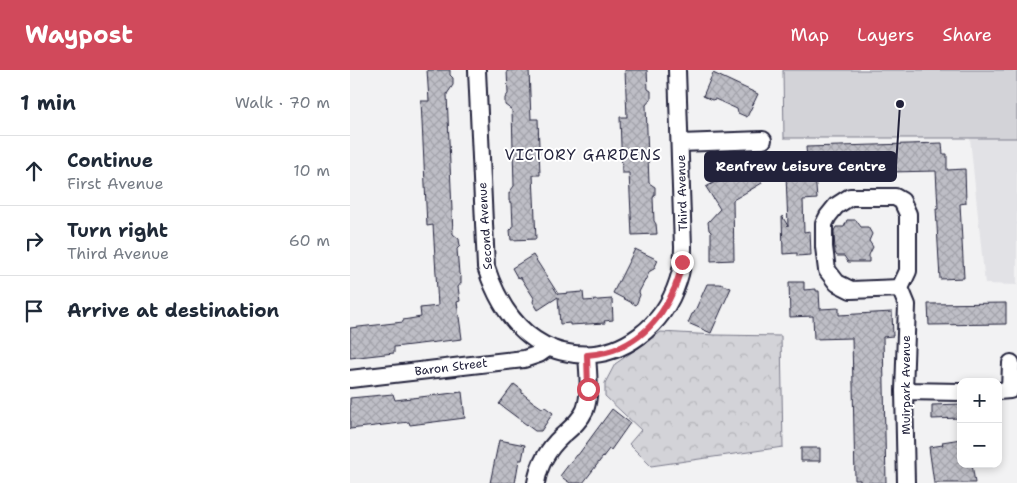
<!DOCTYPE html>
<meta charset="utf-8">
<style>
:root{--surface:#fff;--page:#f2f2f3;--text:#1f2937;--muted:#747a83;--line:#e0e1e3;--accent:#d1495b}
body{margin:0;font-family:"Shantell Sans",sans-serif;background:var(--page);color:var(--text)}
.controls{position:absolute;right:15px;bottom:15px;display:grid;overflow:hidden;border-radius:10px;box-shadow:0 2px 8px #0003}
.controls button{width:45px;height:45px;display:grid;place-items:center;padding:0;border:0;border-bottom:1px solid var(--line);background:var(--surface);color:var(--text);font:25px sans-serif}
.stop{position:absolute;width:15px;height:15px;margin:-11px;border:4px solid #d1495b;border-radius:50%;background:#fff}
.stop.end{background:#d1495b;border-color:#fff;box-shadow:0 1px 5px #0008}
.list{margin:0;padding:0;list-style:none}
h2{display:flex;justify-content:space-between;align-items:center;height:65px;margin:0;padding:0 20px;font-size:21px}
h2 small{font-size:16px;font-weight:400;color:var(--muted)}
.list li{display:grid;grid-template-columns:32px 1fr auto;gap:15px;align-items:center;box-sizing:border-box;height:70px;padding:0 20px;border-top:1px solid var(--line)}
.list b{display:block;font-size:19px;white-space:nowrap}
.list p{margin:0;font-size:16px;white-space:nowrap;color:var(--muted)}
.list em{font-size:16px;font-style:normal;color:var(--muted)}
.icon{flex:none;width:28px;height:28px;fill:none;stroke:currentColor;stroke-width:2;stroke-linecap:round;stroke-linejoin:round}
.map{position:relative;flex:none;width:667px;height:413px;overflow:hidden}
header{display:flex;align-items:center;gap:30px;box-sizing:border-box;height:70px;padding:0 25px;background:var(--accent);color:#fff}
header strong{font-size:24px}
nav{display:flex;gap:28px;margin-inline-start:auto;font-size:18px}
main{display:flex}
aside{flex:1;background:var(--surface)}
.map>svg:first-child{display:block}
.built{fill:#e2e2e6}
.park{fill:url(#park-crowns);stroke:#7a7a8a}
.pitch{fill:#d3d3d8;stroke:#7a7a8a}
.building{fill:url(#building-cross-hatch);stroke:#22223b}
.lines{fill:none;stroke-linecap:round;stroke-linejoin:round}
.street-casing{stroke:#22223b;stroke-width:20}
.street{stroke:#fff;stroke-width:16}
.route{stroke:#d1495b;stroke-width:6}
.labels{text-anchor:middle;stroke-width:4;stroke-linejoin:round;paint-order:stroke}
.street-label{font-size:12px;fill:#22223b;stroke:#fff}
.quarter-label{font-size:15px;letter-spacing:1px;fill:#22223b;stroke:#fff}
.leader{fill:none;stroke:#22223b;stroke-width:2}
.callout-dot{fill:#22223b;stroke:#fff;stroke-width:2}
.callout{fill:#22223b;stroke:#22223b;stroke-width:2}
.callout-label{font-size:14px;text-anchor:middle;font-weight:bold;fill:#fff}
</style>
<header>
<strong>Waypost</strong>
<nav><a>Map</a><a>Layers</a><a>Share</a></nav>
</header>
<main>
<aside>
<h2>1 min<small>Walk · 70 m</small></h2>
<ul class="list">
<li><svg class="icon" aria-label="ahead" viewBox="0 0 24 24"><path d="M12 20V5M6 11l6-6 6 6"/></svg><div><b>Continue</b><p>First Avenue</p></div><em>10 m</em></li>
<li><svg class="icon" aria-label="right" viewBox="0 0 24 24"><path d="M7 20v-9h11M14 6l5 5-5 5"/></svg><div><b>Turn right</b><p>Third Avenue</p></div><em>60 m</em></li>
<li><svg class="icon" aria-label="arrive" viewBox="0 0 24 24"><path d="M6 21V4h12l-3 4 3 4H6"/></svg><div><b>Arrive at destination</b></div></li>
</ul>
</aside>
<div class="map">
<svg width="667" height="413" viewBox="0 0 667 413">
<defs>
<pattern id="park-crowns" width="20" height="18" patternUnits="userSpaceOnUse" patternTransform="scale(1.25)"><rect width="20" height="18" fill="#d3d3d8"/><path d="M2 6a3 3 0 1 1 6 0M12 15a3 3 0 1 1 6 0" fill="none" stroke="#b5b5ba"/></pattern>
<pattern id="building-cross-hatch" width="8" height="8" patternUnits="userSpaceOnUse" patternTransform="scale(1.25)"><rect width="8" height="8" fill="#bebec6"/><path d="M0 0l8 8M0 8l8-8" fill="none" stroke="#a3a3ab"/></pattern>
</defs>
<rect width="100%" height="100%" fill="#f2f2f3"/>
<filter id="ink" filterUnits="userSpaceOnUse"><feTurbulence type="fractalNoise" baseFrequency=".02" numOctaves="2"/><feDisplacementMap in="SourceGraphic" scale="10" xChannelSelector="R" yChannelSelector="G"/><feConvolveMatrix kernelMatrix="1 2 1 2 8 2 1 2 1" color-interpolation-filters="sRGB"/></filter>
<g filter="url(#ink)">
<path class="built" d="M620,68h47v147l-32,-1z"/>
<path class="park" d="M311,262l54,3 66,1 2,111 -132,19 -22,-22 12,-14 -36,-34v-13l10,-19z"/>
<path class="pitch" d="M433,0h234v68h-233z"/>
<path class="building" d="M77,0h23v5l3,3v7l-6,9 6,140 6,5 1,7 -3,3 2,25 2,2v7l-3,4 2,14 -3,1 5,37 -68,8v6l-44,5v-30l53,-6v-2l18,-3 -1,-9 18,-2 -5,-81 -6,1 -6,-125h8z
M157,0h22l2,49h7l2,56h-7l3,64 -25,1 -1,-10 3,-3 -1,-24 -3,-2v-8l5,-7 -2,-76 -7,-5v-7l3,-4z
M275,0h22l1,19 3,2v8l-5,6 3,78 6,4v7l-2,4 1,23 2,3 1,10 -25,1 -3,-62h-7l-2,-56h7z
M363,3l45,21 -11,23 -9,-4 -1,-4 -22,-10 -3,1 -9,-4z
M592,73l1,11h4v16l18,-1 1,34 -6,1 4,74 -24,1 -4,-71h2l-2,-37 -46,1v1l-17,1v-2h-4v-12l-39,1v12h-3v1l-12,1 2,24 -14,1 1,32 6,-1 1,24 -14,1v-3l-14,1 -1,-38 6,10 -2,-51 17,-1v-15h4l-1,-12z
M399,92l13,21 -29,17 1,60 -23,1v-29l-2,-2 -1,-8 12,-13 -14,-22 9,-5h4l20,-12 1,-3z
M497,150h9l5,7h7l4,7 -3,7 4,6 -4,8v7h-21l-4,-6h-7l-2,-3 -1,-22 2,-4h8z
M285,179l23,11 -4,9 -4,2 -11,21 1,3 -4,10 -23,-12z
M183,185l25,39 25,-2 1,9 28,-2 1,21 -9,1 1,2 -35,2v-2l-10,1 -2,-27 -20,13 -5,-8 1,-4 -13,-20 -4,-1 -5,-9z
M439,212h15v8l12,-1v2h3l1,18 19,-1v7l53,-3 1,24 -10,1 3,146h-26v-3h-5l-3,-142 -38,1 -1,-23 -23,1z
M357,214h13l11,4 -20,45 -23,-10 4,-9 2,-1z
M656,233v21l-77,1 -1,-21z
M164,314l8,6v3l10,8 10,7 3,-1 8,6 -12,18h-6l-36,-27z
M112,322l3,26 -55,7 -1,-3 -59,7v-31l43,-4 2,6z
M611,334v14l-29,1v-14z
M262,339l18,14 -19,27 -2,-1 -26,34h-13l-10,-7 16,-21h2z
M611,369v25h11l3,19h-41l-5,-36 14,-2 -1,-3z
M149,370l26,5 -3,15h-3l-4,23h-25z
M451,378h19v13h-19z"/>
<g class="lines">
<g class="street-casing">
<path id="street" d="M127,0l9,197c11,34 31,68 67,82 7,3 15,4 22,5 48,5 89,-29 103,-73 4,-11 5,-22 5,-34l-6,-177
M330,73l83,-3
M500,127h45l7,4 6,13v57l-8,17 -49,2 -14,-7 -10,-13 -3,-23v-23l4,-8 8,-10z
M550,218l7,17 -3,86 2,92
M0,309l174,-20 15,-5 10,-7
M554,321l57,1
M648,321l12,-1 1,-27
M186,413c3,-19 12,-34 26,-47 9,-8 18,-15 23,-26 6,-17 3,-37 2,-55"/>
</g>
<use href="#street" class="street"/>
</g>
</g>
<g class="lines" filter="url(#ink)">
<path class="route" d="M238,319l-1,-34c12,-1 23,-3 34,-8 33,-15 55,-50 61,-85"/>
</g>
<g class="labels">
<g class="street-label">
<text transform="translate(332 123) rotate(-92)" y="4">Third Avenue</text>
<text transform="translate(135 156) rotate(-94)" y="4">Second Avenue</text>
<text transform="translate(101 297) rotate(-7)" y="4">Baron Street</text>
<text transform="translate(556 315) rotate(-90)" y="4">Muirpark Avenue</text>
</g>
<g class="quarter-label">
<text x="233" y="90">VICTORY GARDENS</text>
</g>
</g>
<path class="leader" d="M550 34L546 96"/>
<circle class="callout-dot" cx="550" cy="34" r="5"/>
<rect class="callout" x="355" y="82" width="191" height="29" rx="5"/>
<g class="callout-label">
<text x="451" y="101">Renfrew Leisure Centre</text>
</g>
</svg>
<div class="controls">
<button>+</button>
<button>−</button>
</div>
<div class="stop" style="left:238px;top:319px"></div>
<div class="stop end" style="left:332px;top:192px"></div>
</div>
</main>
